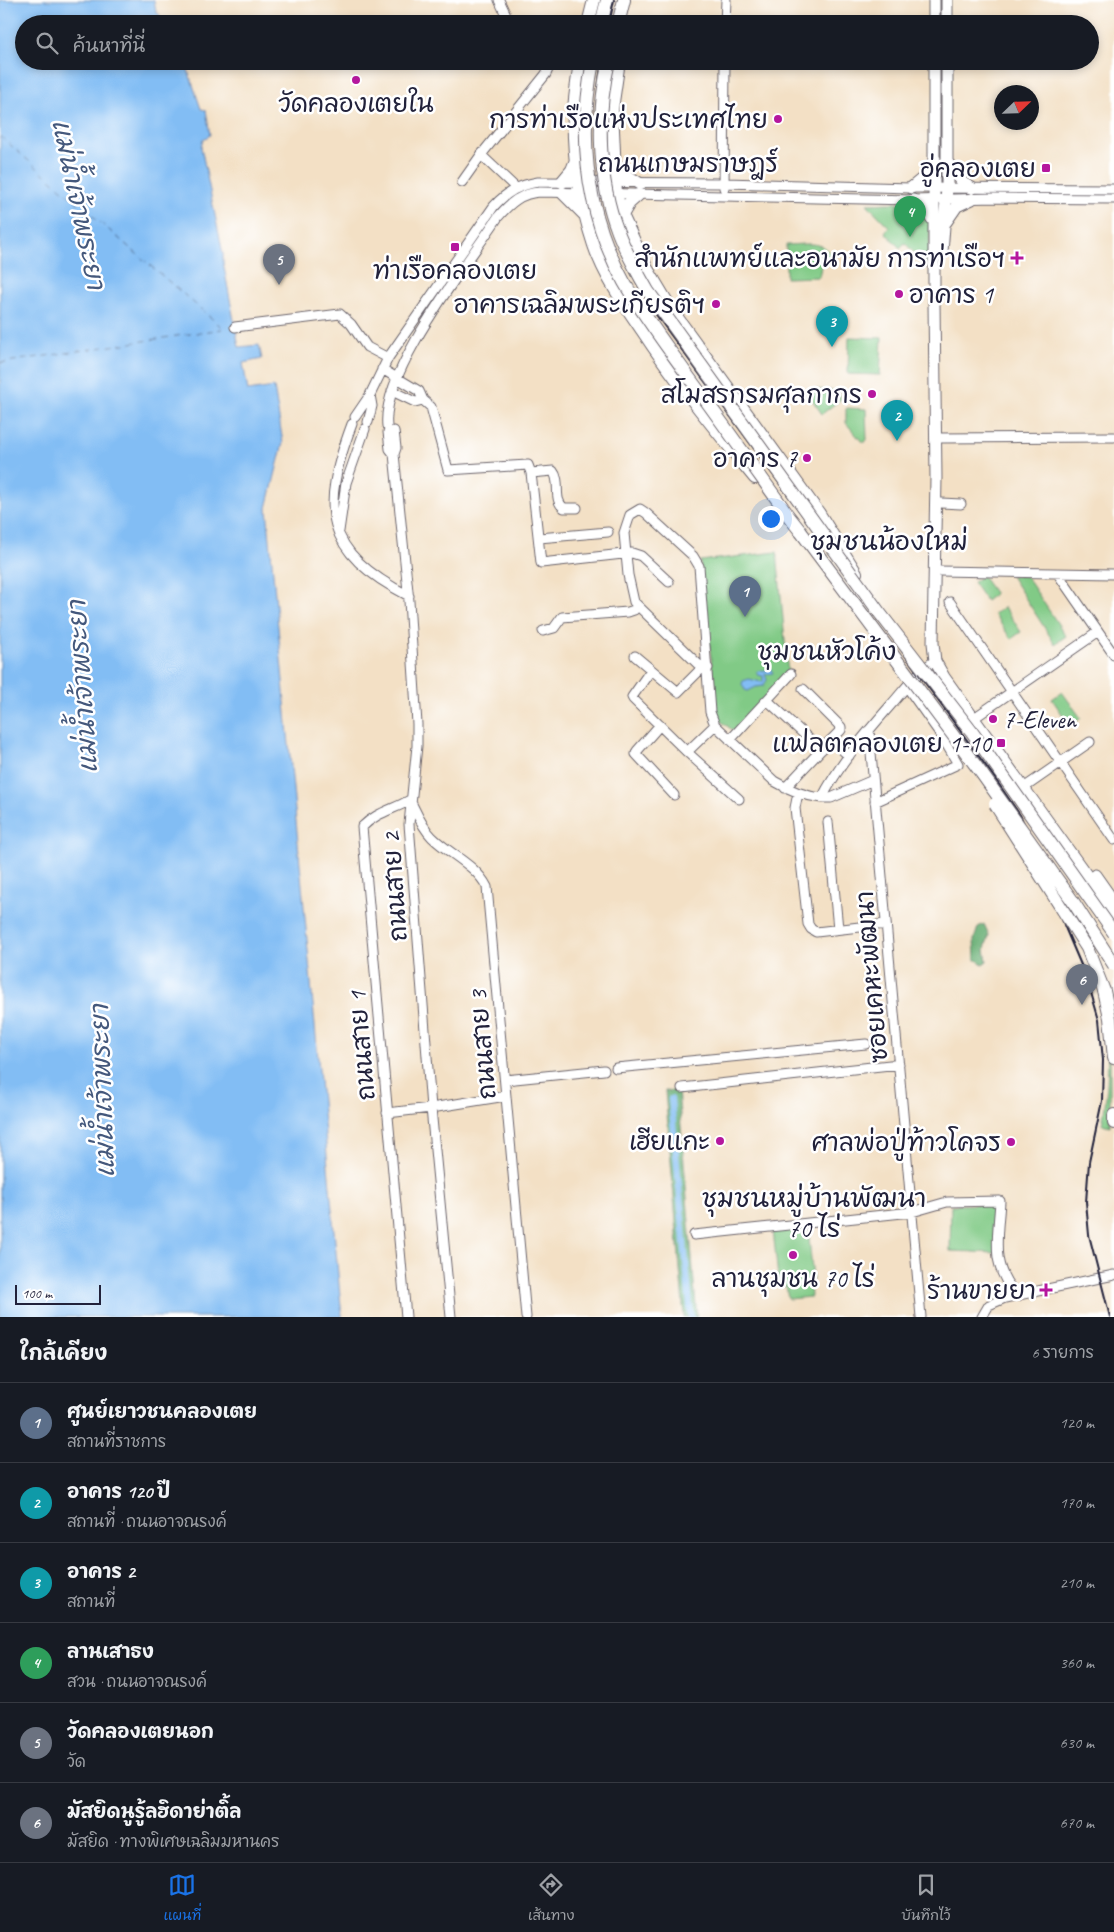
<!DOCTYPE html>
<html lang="th">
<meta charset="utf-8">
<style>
:root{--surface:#171b24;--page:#242831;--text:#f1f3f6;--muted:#9ea1a6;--line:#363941;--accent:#1a73e8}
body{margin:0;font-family:Caveat,"Playpen Sans Thai",sans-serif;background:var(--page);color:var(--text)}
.compass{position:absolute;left:994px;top:85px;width:45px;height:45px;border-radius:50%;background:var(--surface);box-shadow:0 2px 8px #0003;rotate:67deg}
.scale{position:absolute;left:15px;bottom:12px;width:86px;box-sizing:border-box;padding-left:5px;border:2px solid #22223b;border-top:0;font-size:14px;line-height:18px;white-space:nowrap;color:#22223b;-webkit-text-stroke:4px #fff;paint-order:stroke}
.you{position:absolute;left:770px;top:518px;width:18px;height:18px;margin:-12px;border:4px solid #fff;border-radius:50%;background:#1a73e8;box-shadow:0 0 0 8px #1a73e833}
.badge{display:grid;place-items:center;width:32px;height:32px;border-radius:50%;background:var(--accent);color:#fff;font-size:16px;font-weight:700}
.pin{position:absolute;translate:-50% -41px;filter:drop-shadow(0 1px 2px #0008)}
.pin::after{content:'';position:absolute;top:26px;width:18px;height:15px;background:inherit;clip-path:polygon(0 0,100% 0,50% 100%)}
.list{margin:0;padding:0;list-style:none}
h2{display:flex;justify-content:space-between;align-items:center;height:65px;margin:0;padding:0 20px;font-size:21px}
h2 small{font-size:16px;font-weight:400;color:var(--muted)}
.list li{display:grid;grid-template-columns:32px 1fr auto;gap:15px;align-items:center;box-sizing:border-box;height:80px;padding:0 20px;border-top:1px solid var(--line)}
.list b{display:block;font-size:19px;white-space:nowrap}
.list p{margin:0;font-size:16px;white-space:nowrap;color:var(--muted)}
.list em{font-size:16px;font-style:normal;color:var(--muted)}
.icon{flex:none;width:28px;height:28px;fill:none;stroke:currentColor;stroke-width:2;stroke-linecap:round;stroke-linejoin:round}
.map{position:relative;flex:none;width:1114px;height:1317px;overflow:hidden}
.search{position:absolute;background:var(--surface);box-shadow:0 2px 8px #0003;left:15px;right:15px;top:15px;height:55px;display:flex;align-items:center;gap:12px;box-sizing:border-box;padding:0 18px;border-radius:28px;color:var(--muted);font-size:19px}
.sheet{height:545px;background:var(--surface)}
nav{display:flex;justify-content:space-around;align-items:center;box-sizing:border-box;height:70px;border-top:1px solid var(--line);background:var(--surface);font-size:14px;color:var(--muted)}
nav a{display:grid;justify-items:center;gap:2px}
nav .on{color:var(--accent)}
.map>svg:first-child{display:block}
.green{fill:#81ca86;stroke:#527660}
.forest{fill:#68ae73;stroke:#456857}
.water{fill:#82bdf4;stroke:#527098}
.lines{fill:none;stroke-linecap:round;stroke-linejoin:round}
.canal{stroke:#82bdf4;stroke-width:6}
.ferry{stroke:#44587c;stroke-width:1;stroke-dasharray:6 5;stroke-linecap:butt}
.minor-casing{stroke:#6b646b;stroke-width:11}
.major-casing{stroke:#6b646b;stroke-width:13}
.highway-casing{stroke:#6b646b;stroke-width:14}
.minor{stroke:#fff;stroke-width:9}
.major{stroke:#fff;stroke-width:11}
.highway{stroke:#fff;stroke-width:12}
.rail{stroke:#22223b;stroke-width:2}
.highway-bridge-casing{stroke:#6b646b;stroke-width:14;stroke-linecap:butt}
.highway-bridge{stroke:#fff;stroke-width:12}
.poi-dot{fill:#b5179e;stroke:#fff;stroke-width:2}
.labels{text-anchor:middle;stroke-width:5;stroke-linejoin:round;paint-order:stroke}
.poi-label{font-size:25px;fill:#22223b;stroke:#fff;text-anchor:end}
.street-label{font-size:25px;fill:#22223b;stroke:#fff}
.water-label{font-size:26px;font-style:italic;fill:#44587c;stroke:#fff}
.neighbourhood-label{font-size:26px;fill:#22223b;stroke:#fff}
</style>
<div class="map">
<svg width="1114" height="1317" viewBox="0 0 1114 1317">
<rect width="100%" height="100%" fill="#fff"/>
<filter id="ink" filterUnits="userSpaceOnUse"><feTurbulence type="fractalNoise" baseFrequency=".02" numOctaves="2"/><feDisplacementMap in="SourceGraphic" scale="10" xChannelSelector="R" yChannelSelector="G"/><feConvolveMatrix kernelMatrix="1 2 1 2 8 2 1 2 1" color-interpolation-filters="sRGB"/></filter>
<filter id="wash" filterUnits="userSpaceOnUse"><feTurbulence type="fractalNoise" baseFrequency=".0096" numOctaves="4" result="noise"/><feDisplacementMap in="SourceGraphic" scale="20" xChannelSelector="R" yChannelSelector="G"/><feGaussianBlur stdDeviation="1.12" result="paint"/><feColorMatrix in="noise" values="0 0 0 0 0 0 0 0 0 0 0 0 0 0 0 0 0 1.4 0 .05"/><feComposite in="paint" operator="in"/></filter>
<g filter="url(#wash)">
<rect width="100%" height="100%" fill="#f3e0c5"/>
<path class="green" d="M867,204c12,0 35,-3 46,1 7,2 12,12 17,18l-1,46 -24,-26 -5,5 -15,-16 4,-5z
M786,245c15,0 40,-6 45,11l-10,11 -2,10 -33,1z
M849,337l33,1 -2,37 -32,-1z
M812,389l27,2 2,8 -19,15 -14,-20z
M847,408l19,1 1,31 -2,2h-3l-16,-19v-14z
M777,552l11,122 -53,58 -17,-13 -18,-158z
M982,576l13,18 -9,7 -13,-19z
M1011,576h15l40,60 -11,8z
M1004,607l17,25 -10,7 -17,-25z
M1062,692l19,26 -11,8 -18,-27z
M1104,1009l6,54v63l-8,-2c7,-37 8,-77 0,-114z
M998,1204l-2,49 -46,-2 1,-46z
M808,1227l5,53 -3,1 1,16 -23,2 -2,-13 -7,1 -6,-57z"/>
<path class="forest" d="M984,924l5,11 -4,14 2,12 -4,3 -8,-5 -1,-19 4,-13z
M678,1090l19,227h-13l-19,-226z"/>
<path class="water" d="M0,0h154l2,12 4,3 -2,6 1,3h-135v37h161l16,48 5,1 4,25 -7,5 -2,7 22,107v8l16,85 20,-2 3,14 -19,4 5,28 26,-4 9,56 -16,65 75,809h-342z
M770,668l3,5 -8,1 2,6 -4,6 -7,1 -8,4 -3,-1 -3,-6 1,-3 6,-2 12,3 2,-1v-5l-5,-1 -2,-3c5,-3 9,0 14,-4z"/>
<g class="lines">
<path class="canal" d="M671,1099l20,218"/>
<path class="ferry" d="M0,136l224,193
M0,363l222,-34"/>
</g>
</g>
<g filter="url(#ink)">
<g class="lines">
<g class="minor-casing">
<path id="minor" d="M499,0l7,15 -1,9
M725,24l1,-24
M462,182l19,-27
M516,188l-35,-33 65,-81 3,-7v-6
M724,188l1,-127
M235,327l105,-13 11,10 16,23 21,11
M382,369l37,22 4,9 8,7 17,63 80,-5 3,8 10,90 91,-10 9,3 28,26
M392,391l23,11 8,-2
M355,417l15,-22 18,-37 106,-152c13,-14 25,-21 44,-24l187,1 186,5 203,1
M368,422l4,-16 -2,-11
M352,424c-32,86 -30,127 57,172
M387,426c-6,-55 81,-163 111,-209 12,-14 23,-24 42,-25l373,8 81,-2 120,1
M394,431l2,17 -2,6 15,147 8,123v22l-8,78 22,284 20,209
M388,432l2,17 4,5
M940,438l174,-1
M531,473l22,-2c9,11 -1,28 11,37h13
M941,503l20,1
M339,531l7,-48 19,-54
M539,538l69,-6
M939,571l175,3
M1058,574l56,81
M950,602l164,238
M543,631l11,-3 8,-11 66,-5 6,-2 3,-3
M635,656l43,36 24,-24
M708,668h-6l-68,-66 -6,-27 -4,-42 6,-18 10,-6 6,4 47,43 6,10 11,146 5,13 59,56c15,9 30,15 48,17 19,-37 47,-68 74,-99 12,-14 23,-29 39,-38
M651,670l-19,27 1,2 54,53
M767,700l54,50 20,-20v-3l-38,-38
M977,716l121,-84
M660,725l-23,26 -1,3 38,41
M715,725l-28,27 52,47
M869,730l52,587
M730,740l61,-66
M831,740l18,16
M1028,785l62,-43
M785,788l36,-38
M798,793l-3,15 13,116 3,5 5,3 70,-8
M822,798h9l42,-18
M875,802l83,-38 -17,-29 -34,-48
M828,822l10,107
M616,1068l250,-24
M505,1080l99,-10
M682,1088l217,-24
M387,1113l44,-5 75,-12
M694,1235l218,-23 35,-10 53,-1c-2,37 -11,66 18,95
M406,1317l-44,-490c15,-15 31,-17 48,-27 6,12 12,27 22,37 17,17 44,28 55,50l39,430
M982,1317l7,-12 16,-7 109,-23"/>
</g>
<g class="major-casing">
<path id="major" d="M934,0v24
M947,0v24
M934,61v241l2,176 -3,165 2,18 9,16 146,203 24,39
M948,163l15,20 9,5
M911,188l12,-10 12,-19
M913,200l11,8 11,15
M946,222l11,-16 15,-7
M942,252l5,-64v-127
M1095,875l19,27"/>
</g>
<g class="highway-casing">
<path id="highway" d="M588,24l6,-24
M601,24l6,-24
M618,24l6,-24
M580,61c-2,16 -5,33 -6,49 -2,44 6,93 20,135 10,30 30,59 48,85 34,52 74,100 113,148
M619,61l-7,48 4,85 6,21 24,52 27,45 145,200 38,61
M613,160l8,12 19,12
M562,182l10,-12 4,-10
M563,193l23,23
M622,215l7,-12 9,-8
M780,505l21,27
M1104,991l6,27 4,40
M1114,1115v8"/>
</g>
<use href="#minor" class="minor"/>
<use href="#major" class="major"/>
<use href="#highway" class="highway"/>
<path class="rail" d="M609,24l5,-24
M602,61c-17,97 0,173 55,255l334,457 29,42 16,33 28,77 23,54 12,41 4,40 -1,41 -13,61 -3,40 3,33 21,82"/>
<g class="highway-bridge-casing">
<path id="highway-bridge" d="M593,61c-15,77 -7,152 31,221 19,33 42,63 64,94 33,45 65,90 98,136
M609,61c-13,54 -11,119 9,171 8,21 19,40 30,59l231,321 93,120 142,201
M801,532l181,242 90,126 42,65
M995,804l92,144 17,43"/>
</g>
<use href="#highway-bridge" class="highway-bridge"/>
</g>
</g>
<g class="poi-dot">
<circle cx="356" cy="80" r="5"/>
<circle cx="778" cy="119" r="5"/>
<rect x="1041" y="163" width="10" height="10" rx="2.5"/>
<rect x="450" y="242" width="10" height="10" rx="2.5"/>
<path d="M1014.5 250.5h5v5h5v5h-5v5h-5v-5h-5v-5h5z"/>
<circle cx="899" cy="294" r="5"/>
<circle cx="716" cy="304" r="5"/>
<circle cx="872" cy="394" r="5"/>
<circle cx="807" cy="458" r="5"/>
<circle cx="993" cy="719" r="5"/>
<rect x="996" y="738" width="10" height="10" rx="2.5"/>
<circle cx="720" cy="1141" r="5"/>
<circle cx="1011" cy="1142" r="5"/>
<circle cx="793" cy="1255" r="5"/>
<path d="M1043.5 1282.5h5v5h5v5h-5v5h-5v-5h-5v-5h5z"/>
</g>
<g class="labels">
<g class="poi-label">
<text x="356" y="112" text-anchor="middle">วัดคลองเตยใน</text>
<text x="768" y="128">การท่าเรือแห่งประเทศไทย</text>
<text x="1036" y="177">อู่คลองเตย</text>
<text x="1006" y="267">สำนักแพทย์และอนามัย การท่าเรือฯ</text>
<text x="455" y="279" text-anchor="middle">ท่าเรือคลองเตย</text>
<text x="909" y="303" text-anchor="start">อาคาร 1</text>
<text x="706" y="313">อาคารเฉลิมพระเกียรติฯ</text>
<text x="862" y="403">สโมสรกรมศุลกากร</text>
<text x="797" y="467">อาคาร 7</text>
<text x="1003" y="728" text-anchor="start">7-Eleven</text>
<text x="991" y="752">แฟลตคลองเตย 1-10</text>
<text x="710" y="1150">เฮียแกะ</text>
<text x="1001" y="1151">ศาลพ่อปู่ท้าวโคจร</text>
<text x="793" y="1287" text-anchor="middle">ลานชุมชน 70 ไร่</text>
<text x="1036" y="1299">ร้านขายยา</text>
</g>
<g class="street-label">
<text x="688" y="172">ถนนเกษมราษฎร์</text>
<text transform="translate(394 887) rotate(-94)" y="9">ถนนสาย 2</text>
<text transform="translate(871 977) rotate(-95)" y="9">ซอยเคหะพัฒนา</text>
<text transform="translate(482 1045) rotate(-95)" y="9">ถนนสาย 3</text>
<text transform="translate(361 1046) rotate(-95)" y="9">ถนนสาย 1</text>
</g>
<g class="water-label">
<text transform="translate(79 204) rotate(78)" y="9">แม่น้ำเจ้าพระยา</text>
<text transform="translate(82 687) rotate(-94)" y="9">แม่น้ำเจ้าพระยา</text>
<text transform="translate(102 1091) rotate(-92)" y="9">แม่น้ำเจ้าพระยา</text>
</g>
<g class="neighbourhood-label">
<text x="889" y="550">ชุมชนน้องใหม่</text>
<text x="827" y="660">ชุมชนหัวโค้ง</text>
<text x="814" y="1207">ชุมชนหมู่บ้านพัฒนา<tspan x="814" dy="30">70 ไร่</tspan></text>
</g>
</g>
</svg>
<svg class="compass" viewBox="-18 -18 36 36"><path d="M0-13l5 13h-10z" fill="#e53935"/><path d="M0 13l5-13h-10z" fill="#9ea1a6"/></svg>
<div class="scale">100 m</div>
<div class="you"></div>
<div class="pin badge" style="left:745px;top:617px;background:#5c6f8a">1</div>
<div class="pin badge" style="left:897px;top:441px;background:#0f9aa8">2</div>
<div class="pin badge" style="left:832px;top:347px;background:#0f9aa8">3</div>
<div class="pin badge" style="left:910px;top:237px;background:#2e9e5b">4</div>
<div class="pin badge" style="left:279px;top:285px;background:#6b7280">5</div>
<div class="pin badge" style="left:1082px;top:1005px;background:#6b7280">6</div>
<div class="search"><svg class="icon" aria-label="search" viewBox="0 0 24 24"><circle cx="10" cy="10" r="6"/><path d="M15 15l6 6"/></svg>ค้นหาที่นี่</div>
</div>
<section class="sheet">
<h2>ใกล้เคียง<small>6 รายการ</small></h2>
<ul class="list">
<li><span class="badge" style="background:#5c6f8a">1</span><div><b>ศูนย์เยาวชนคลองเตย</b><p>สถานที่ราชการ</p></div><em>120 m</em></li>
<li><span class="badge" style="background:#0f9aa8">2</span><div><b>อาคาร 120 ปี</b><p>สถานที่ · ถนนอาจณรงค์</p></div><em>170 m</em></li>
<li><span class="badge" style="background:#0f9aa8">3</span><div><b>อาคาร 2</b><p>สถานที่</p></div><em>210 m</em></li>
<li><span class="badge" style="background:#2e9e5b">4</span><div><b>ลานเสาธง</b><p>สวน · ถนนอาจณรงค์</p></div><em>360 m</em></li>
<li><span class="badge" style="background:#6b7280">5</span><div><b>วัดคลองเตยนอก</b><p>วัด</p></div><em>630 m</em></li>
<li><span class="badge" style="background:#6b7280">6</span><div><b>มัสยิดนูรู้ลฮิดาย่าติ้ล</b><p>มัสยิด · ทางพิเศษเฉลิมมหานคร</p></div><em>670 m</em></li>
</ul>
</section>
<nav>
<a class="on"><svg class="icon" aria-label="map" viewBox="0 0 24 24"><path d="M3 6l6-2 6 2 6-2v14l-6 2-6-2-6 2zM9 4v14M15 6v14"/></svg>แผนที่</a>
<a><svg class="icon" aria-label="directions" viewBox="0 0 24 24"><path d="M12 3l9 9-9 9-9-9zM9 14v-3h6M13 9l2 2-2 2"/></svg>เส้นทาง</a>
<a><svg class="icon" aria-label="saved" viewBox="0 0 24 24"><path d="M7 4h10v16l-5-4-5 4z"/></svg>บันทึกไว้</a>
</nav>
